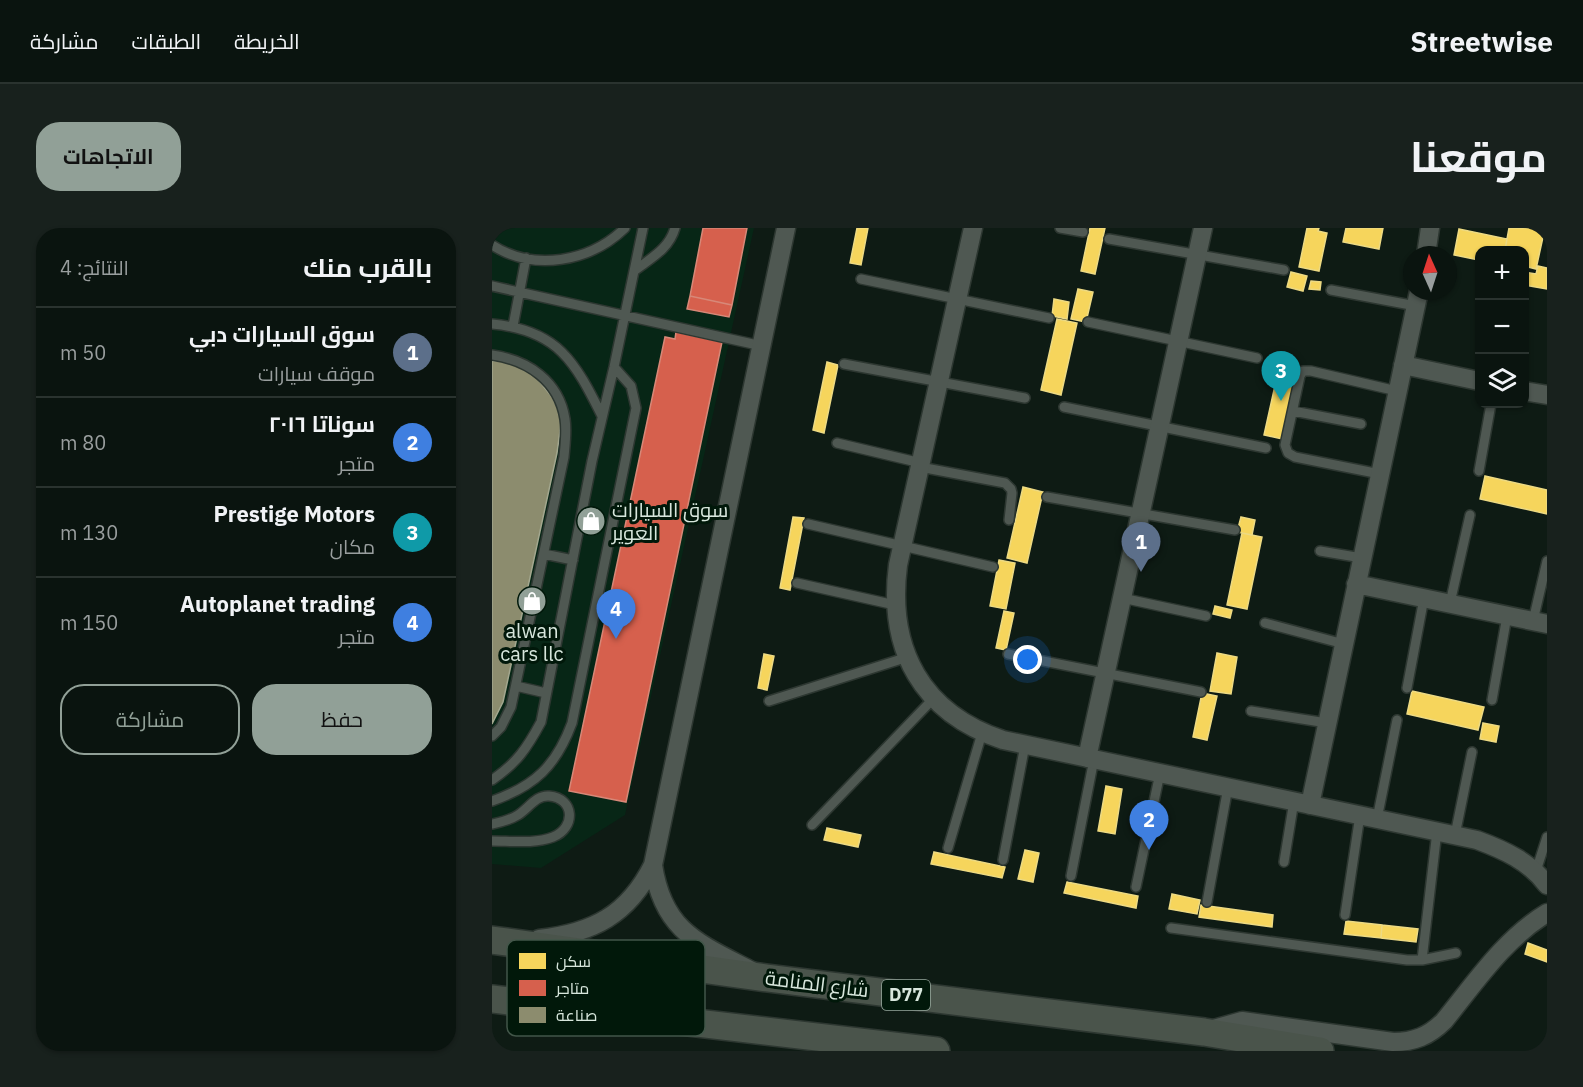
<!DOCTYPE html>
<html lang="ar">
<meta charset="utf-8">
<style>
:root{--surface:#0a140f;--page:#18211d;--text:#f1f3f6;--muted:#999e9e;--line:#2a332f;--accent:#91a097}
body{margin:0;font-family:"IBM Plex Sans",Cairo,sans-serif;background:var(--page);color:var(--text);direction:rtl}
.controls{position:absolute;right:18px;top:18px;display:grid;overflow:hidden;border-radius:12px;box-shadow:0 2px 4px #0004}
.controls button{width:54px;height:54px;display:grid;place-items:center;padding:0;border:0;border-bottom:2px solid var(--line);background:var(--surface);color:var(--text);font:30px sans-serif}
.compass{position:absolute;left:911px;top:18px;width:54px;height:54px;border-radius:50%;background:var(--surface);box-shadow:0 2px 4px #0004;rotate:357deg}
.you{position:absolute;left:536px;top:432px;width:21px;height:21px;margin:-15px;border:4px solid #fff;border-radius:50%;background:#1a73e8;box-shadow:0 0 0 9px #1a73e833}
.badge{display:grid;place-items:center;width:39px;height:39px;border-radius:50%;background:var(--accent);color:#fff;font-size:20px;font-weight:700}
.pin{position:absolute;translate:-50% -50px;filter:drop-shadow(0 2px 3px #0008)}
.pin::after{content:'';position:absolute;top:32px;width:21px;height:18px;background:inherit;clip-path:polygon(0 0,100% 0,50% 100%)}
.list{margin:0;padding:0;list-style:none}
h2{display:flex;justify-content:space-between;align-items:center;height:78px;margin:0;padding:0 24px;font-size:26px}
h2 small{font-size:20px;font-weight:400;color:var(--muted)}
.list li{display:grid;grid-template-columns:39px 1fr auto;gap:18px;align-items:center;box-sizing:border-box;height:90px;padding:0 24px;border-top:2px solid var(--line)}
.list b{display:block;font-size:22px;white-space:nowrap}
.list p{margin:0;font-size:20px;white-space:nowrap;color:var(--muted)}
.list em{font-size:20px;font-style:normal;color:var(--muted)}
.actions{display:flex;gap:12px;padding:18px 24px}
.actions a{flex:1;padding:14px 0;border:2px solid var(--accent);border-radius:24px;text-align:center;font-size:21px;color:var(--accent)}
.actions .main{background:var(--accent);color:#111}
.icon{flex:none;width:33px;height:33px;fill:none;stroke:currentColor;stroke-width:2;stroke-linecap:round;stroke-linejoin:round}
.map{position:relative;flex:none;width:1055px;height:823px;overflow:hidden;direction:ltr;border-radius:24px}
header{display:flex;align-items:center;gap:36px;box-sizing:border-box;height:84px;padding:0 30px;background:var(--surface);border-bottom:2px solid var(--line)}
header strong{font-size:28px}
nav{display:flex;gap:33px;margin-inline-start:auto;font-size:21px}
.intro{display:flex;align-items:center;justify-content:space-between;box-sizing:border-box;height:144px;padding:0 36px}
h1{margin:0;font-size:42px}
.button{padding:15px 27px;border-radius:24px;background:var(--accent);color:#111;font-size:21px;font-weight:700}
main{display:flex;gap:36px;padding:0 36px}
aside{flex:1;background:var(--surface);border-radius:24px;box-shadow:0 2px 4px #0004}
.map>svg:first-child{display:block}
.built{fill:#072616}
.homes{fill:#f6d55c;stroke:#edda83;stroke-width:1.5}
.shops{fill:#d6604d;stroke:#d78878;stroke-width:1.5}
.industry{fill:#8c8c6e;stroke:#a3a78f;stroke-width:1.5}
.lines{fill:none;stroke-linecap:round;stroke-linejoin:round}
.lane-casing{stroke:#2d3731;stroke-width:12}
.street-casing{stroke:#2d3731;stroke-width:21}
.primary-casing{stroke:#2d3731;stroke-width:30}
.lane{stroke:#4f5852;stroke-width:9}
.street{stroke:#4f5852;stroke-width:18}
.primary{stroke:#4a544b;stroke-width:27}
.labels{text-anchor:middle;stroke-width:6;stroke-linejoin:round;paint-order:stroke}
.shield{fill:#01180a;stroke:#98a99e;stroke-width:1.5}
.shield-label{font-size:18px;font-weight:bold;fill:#d8e7dd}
.poi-label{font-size:20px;fill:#d8e7dd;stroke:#01180a;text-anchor:start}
.street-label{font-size:20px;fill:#d8e7dd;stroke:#01180a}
.key{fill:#01180a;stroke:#425649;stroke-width:1.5}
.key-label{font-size:16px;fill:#d8e7dd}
</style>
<header>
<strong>Streetwise</strong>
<nav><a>الخريطة</a><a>الطبقات</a><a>مشاركة</a></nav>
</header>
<div class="intro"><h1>موقعنا</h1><a class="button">الاتجاهات</a></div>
<main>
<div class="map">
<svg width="1055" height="823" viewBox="0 0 1055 823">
<rect width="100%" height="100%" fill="#0e1b14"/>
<path class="built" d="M0,0h262l-129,587 -84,53 -49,-4z"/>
<path class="homes" d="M365,0h11l-7,37 -11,-2z
M598,0h15l-10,46 -14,-3z
M815,0h12l-1,3 9,2 -8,38 -20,-4z
M854,0h37l-4,21 -36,-7z
M1017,0h36l-9,41 -12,-3v-16h-19z
M967,1l48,10 -2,11h-26v10l-25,-5z
M1046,38l9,2v21l-23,-4v-13l12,2z
M799,44l16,4 -4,15 -16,-4z
M819,53l10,1 -1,8 -11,-1z
M586,61l15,3 -7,30 -15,-3z
M562,71l15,3 -2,17 -15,-3z
M565,91l20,4 -16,72 -20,-5z
M335,134l11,3 -14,68 -11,-3z
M788,135l19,5 -16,71 -19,-4z
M993,248l62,14v24l-67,-15z
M531,259l20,5 -16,71 -20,-5z
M301,289l11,1 -14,72 -10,-2z
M749,289l14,3 -3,15 -15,-3z
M750,305l20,4 -15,72 -20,-4z
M507,332l16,3 -9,46 -16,-3z
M723,378l17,4 -2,8 -17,-4z
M512,383l10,2 -8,37 -10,-2z
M725,425l20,4 -6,37 -21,-3z
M272,426l10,2 -7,34 -9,-2z
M920,463l72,16 -6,23 -71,-16z
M710,465l15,3 -10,44 -14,-3z
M991,495l16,3 -3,16 -16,-3z
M614,558l16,3 -7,45 -17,-3z
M335,600l34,7 -3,12 -34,-7z
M533,622l14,3 -6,29 -15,-3z
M442,624l71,15 -3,11 -71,-14z
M575,654l71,14 -2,12 -72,-15z
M680,666l28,6 -3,14 -28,-5z
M709,677l72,10 -1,12 -73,-10z
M854,693l36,4 -1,13 -37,-4z
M890,697l36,4 -2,13 -35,-4z
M1036,715l19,7v12l-22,-8z"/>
<path class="shops" d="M211,0h44l-15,77 -42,-9z
M198,68l42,9 -3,12 -42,-8z
M184,104l46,10 -96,460 -57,-11 96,-454 10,2z"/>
<path class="industry" d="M0,133h17l23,11 20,25 10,19 -5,37 -54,249 -11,22z"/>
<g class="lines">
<g class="lane-casing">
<path id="lane" d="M568,0l23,4
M617,11l175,31
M0,17c42,27 98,17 133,-17
M142,43c17,-13 35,-22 41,-43
M369,51l188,39
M0,58l270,60
M839,62l85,16
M596,94l169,36
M0,96c66,6 83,38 110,92
M21,98l13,-68
M0,127c36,5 67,26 73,64 2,12 0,26 -1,38l-53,250 -10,20 -9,9
M352,136l181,34
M572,179l202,41
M801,183l68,13
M345,215l84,20
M428,239l85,16 6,6 1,4 -3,27
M987,243l12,-67
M888,246l-85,-17 -7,-4 -3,-8 15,-69 3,-5h8l86,20
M555,269l188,33
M316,296l185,43
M828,323l42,7
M52,326l29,6
M305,355l98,22
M630,370l84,18
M958,375l20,-88
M1041,393l14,-60
M773,395l79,21
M516,426l193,38
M24,458l30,7
M915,460l17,-90
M1000,472l15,-84
M277,473l139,-44
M759,483l76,12
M0,552c25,-17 35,-32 49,-58l51,-261 22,-94 29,-139
M0,573c43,-15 64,-35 80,-78l64,-315 -5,-22 -17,-19
M885,591l20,-99
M0,596c10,-2 18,-4 26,-9 11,-7 18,-20 31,-19 26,2 27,32 4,41 -18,7 -42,4 -61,4
M320,597l121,-126
M963,607l17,-83
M456,620l34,-115
M511,632l22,-115
M792,634l10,-61
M1044,643l11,-34
M579,648l23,-117
M644,659l24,-114
M715,674l21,-115
M853,687l15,-100
M679,700l236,32h15l34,-7
M930,732l15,-129"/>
</g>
<g class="street-casing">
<path id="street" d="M481,0l-75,337c-11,85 24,148 105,175l474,100c27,10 52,21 70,45
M934,27l4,-27
M911,137l76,16
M1032,163l23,4
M864,356l191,40
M595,530l116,-530
M818,577l109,-514
M161,637c10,66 45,78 99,106
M47,711c54,-6 89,-24 114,-74l133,-637
M718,802l32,-9 151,21c21,0 36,-6 51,-21 31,-38 61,-83 103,-108"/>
</g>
<g class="primary-casing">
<path id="primary" d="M0,712l275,38 437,54 116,19
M0,771l444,52"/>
</g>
<use href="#lane" class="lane"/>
<use href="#street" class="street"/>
<use href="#primary" class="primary"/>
</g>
<defs>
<g id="shop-disc" transform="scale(1.5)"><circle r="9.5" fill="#91a097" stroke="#01180a"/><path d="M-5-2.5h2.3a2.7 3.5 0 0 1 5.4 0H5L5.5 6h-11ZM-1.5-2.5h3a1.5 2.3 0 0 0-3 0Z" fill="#fff"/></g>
</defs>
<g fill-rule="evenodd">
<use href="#shop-disc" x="99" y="293"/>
<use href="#shop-disc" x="40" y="373"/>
</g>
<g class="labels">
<rect class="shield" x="390" y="752" width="48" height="30" rx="4.5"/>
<g class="shield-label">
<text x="414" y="773">D77</text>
</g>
<g class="poi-label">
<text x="120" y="289">سوق السيارات<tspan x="120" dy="23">العوير</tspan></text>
<text x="40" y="410" text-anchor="middle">alwan<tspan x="40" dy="23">cars llc</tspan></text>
</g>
<g class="street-label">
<text transform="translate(325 756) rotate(7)" y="7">شارع المنامة</text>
</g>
</g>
<rect x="15" y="712" width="198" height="96" rx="9" class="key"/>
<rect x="27" y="725" width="27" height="16" fill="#f6d55c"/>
<rect x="27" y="752" width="27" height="16" fill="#d6604d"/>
<rect x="27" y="779" width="27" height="16" fill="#8c8c6e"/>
<g class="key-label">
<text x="64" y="739">سكن</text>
<text x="64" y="766">متاجر</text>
<text x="64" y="793">صناعة</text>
</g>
</svg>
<div class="controls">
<button>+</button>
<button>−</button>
<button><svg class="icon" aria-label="layers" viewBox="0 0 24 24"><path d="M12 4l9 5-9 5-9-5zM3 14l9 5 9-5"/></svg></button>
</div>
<svg class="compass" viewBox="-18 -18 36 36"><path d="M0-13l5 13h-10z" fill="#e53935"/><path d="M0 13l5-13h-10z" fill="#999e9e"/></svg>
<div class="you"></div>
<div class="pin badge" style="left:649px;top:344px;background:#5c6f8a">1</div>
<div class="pin badge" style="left:657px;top:622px;background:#3f7fe0">2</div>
<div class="pin badge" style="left:789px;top:173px;background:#0f9aa8">3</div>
<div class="pin badge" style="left:124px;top:411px;background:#3f7fe0">4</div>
</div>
<aside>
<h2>بالقرب منك<small>النتائج: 4</small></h2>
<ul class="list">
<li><span class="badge" style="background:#5c6f8a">1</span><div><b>سوق السيارات دبي</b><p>موقف سيارات</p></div><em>50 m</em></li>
<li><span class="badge" style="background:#3f7fe0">2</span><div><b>سوناتا ٢٠١٦</b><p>متجر</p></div><em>80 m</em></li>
<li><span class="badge" style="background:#0f9aa8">3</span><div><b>Prestige Motors</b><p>مكان</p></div><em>130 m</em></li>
<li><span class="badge" style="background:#3f7fe0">4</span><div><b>Autoplanet trading</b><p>متجر</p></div><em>150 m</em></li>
</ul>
<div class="actions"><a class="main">حفظ</a><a>مشاركة</a></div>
</aside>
</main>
